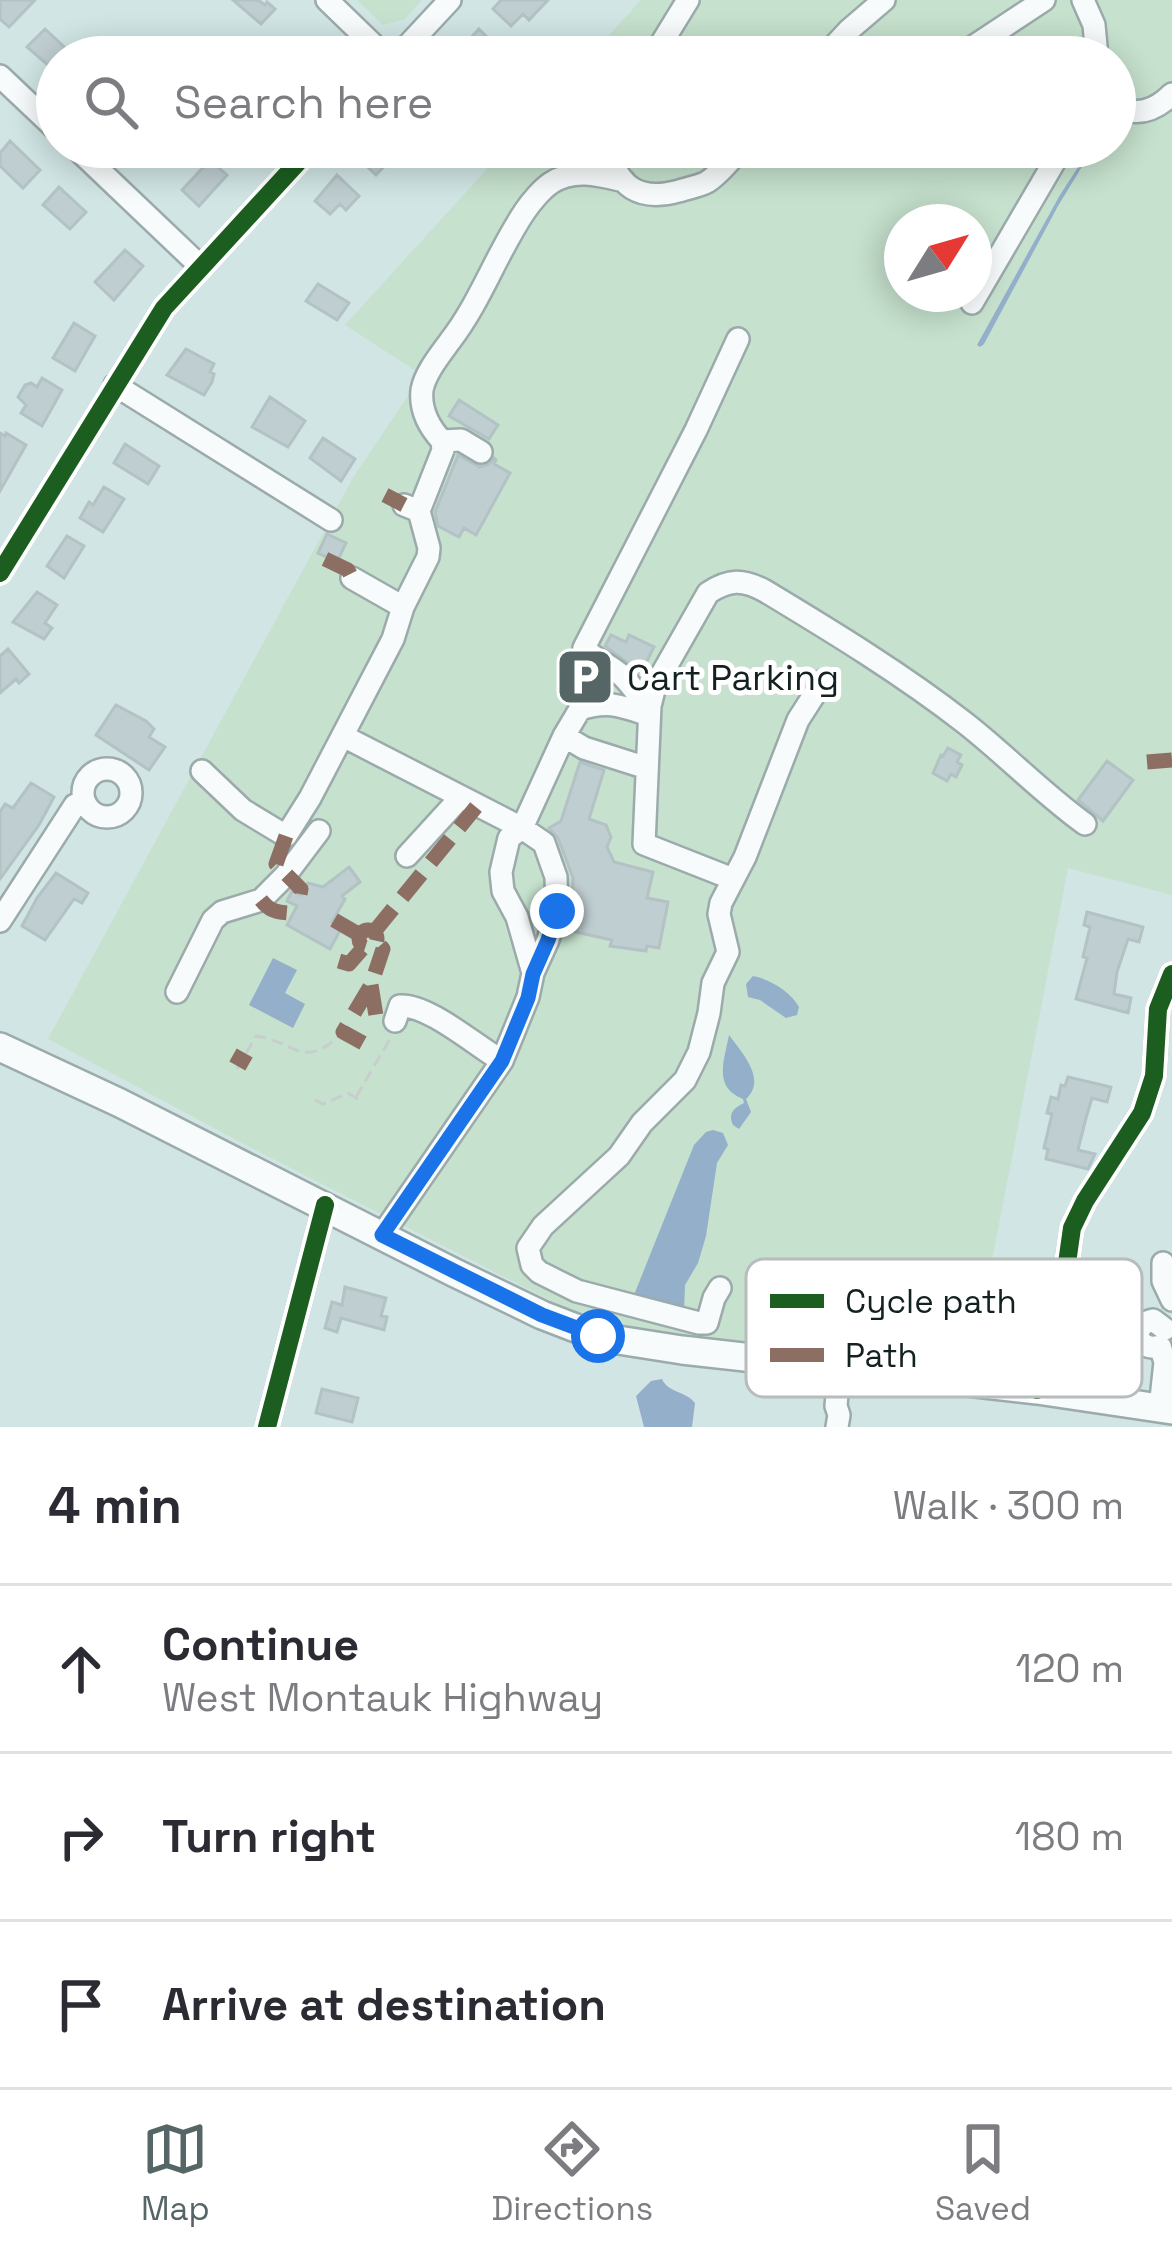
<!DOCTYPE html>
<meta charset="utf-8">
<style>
:root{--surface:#fff;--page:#f2f2f3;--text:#2b2b33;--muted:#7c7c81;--line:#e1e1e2;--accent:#566666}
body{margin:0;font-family:"Space Grotesk",sans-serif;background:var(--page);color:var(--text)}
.compass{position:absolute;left:884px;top:204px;width:108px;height:108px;border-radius:50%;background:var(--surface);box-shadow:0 6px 30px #0003;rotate:53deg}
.stop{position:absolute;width:36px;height:36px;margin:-27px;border:9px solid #1a73e8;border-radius:50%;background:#fff}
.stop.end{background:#1a73e8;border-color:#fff;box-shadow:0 3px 12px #0008}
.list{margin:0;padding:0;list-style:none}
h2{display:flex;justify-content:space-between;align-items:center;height:156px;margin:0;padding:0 48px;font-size:51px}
h2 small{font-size:39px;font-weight:400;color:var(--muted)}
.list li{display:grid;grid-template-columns:78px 1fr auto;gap:36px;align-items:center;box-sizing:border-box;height:168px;padding:0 48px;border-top:3px solid var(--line)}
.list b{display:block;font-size:45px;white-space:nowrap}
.list p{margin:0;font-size:39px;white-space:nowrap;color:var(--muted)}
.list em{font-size:39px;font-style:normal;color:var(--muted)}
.icon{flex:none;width:66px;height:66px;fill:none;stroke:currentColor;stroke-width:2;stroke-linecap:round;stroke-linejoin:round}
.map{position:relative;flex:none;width:1172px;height:1427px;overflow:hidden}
.search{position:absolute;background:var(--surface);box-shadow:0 6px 30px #0003;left:36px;right:36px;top:36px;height:132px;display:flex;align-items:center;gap:30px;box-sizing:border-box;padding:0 42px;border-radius:66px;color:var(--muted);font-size:45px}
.sheet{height:660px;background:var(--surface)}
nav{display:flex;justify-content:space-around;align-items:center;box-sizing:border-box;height:168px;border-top:3px solid var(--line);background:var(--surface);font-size:33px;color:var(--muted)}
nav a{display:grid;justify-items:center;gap:6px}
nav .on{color:var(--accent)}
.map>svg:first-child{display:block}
.green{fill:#c6e1ce;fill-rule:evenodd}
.water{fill:#93afca}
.building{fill:#bfced1;stroke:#b3c2c4;stroke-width:3}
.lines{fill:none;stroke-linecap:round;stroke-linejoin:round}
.minor-casing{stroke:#9baaaa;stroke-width:26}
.major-casing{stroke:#9baaaa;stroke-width:32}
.path{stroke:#c8cece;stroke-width:3;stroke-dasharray:12 6;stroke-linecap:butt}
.minor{stroke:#f8fbfb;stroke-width:21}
.major{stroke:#f8fbfb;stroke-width:27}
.quiet{stroke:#8d6e63;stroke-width:15;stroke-dasharray:30 15;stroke-linecap:butt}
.cycleway-casing{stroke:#fff;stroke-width:26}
.cycleway{stroke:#1b5e20;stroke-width:18}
.route{stroke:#1a73e8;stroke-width:15}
.labels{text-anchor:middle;stroke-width:10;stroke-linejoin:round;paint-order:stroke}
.poi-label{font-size:36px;fill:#132121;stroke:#fff;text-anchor:start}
.key{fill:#fff;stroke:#b8bcbc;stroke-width:3}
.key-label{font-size:33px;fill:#132121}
</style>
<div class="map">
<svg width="1172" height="1427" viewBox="0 0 1172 1427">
<rect width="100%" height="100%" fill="#d1e5e5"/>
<path class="green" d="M357,0h65l-17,19 -22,6z
M641,0h531v895l-104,-27 -98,506 -345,-46 -52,-16 -331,-169 -194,-104 306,-563 68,-101 -77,-50 162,-178h608v-90h-526zM902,222h72v72h-72z"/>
<path class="water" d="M1091,147h3l-36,59 -74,138 -4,3 -3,-2 83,-150z
M273,958l24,12 -12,23 20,11 -12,24 -44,-23z
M753,976c17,3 38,16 46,31l-2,8 -11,3 -26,-18 -12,-3 -2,-13z
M729,1035c14,19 38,45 17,64l5,13 -12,17 -6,-4c-5,-11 0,-17 11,-22l-1,-4c-30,-12 -19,-38 -14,-64z
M713,1130l10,3 5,12 -11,18 -11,73 -8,27 -13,22 -1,27 -24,-2 -26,-15 60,-150 12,-13z
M662,1379c6,14 24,12 33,24l-3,24h-48l-8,-31 15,-15z"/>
<path class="building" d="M0,0h35l-26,27 -9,-8z
M233,0h25l7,5 2,-3 8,7 -14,15z
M501,0h47l-19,20 -6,-6 -12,12 -18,-17z
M45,29l30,28h-18v16l-30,-26z
M479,29l17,17 -10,11h-33z
M10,141l30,29 -17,18 -23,-22v-13z
M366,147h53l-14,16 -9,-9 -20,21 -19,-18z
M210,160l17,15 -28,31 -17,-16z
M337,175l22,21 -13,14 -6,-6 -10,10 -15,-13z
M59,187l27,25 -16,17 -27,-24z
M125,250l18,16 -29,34 -19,-18z
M318,284l31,19 -12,17 -31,-19z
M74,323l21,13 -20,35 -22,-13z
M186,349l28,15 -4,8 4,2 -2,8 -8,13 -37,-20z
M42,378l20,12 -20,36 -21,-13 5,-8 -8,-8 7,-12 6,-2 6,4z
M270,397l35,24 -17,26 -36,-20z
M459,400l39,25 -9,14 -40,-23z
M0,433l5,3 1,-3 20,12 -26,46z
M323,438l32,21 -14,22 -31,-23z
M125,444l34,22 -11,18 -34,-21z
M458,455l22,12 9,-3 5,-6 2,2 -2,4 16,9 -34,62 -12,-7 -5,9 -21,-11 -3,-14z
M104,487l20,12 -21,33 -23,-14 9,-16 4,3z
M327,534l19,9 -9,19 -19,-9z
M67,536l17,10 -20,32 -17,-12z
M37,592l20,13 -12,18 7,5 -8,11 -31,-17z
M611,635l15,7 3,-7 25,12 -13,26 -36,-27z
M8,649l21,25 -10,9 -3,-4 -16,14v-37z
M116,705l30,16 8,8 -5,8 16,10 -16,23 -53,-35z
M948,748l13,7 -4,7 5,3 -6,12 -5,-3 -4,7 -14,-8 8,-18 2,1z
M1107,761l26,19 -30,41 -25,-21z
M580,762l24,8 -15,49 17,6 5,12 -4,10 7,15 39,10 -6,26 21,4 -9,46 -12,-2 -1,5 -36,-5 2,-6 -45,-10 5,-19 1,-33 -15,-40 -9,-10 12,-7z
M31,783l23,14 -15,28 -39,54v-67l5,-8 8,4z
M349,867l11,15 -18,14 3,3 -13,23 10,5 -12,22 -43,-24 10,-19 -10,-5 5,-10 9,4 7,-12 15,4z
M56,873l32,20 -6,10 -8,-4 -29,41 -23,-14 15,-28z
M1087,912l56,15 -4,15 -11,-3 -11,33 -3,22 17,4 -3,15 -52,-14 11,-41 -4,-1 7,-30 -6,-2z
M1068,1077l43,10 -4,15 -15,-4 -6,20 -8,32 17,4 -7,15 -42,-10 2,-10 -4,-1 8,-34 -5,-1 4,-16 7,2 3,-14 4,1z
M345,1287l41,11 -5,18 6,1 -3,13 -43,-12 -4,14 -12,-4 7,-26 10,3z
M322,1389l36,9 -6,24 -36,-9z"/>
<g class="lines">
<g class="minor-casing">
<path id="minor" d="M327,0l59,57
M1083,0l11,25 3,32
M959,56l85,-56
M397,57l53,-57
M653,57l35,-57
M824,57l25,-27 35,-30
M0,76l57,54
M1115,106c22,11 40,5 57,-12
M75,147l125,119
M608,147c9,40 31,55 71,44 9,-3 21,-5 28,-9 13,-8 25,-24 35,-35
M972,303l91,-156
M115,385l216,135
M481,452l-20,-12 -19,1c-13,-14 -22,-32 -20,-51 3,-17 18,-35 28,-49 31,-40 47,-89 75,-130 6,-9 17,-22 26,-28 23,-15 48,-8 73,-2
M404,505l15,6 24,-61 -1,-9
M0,573l164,-265 148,-161
M352,578l51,29
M650,706c-13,-9 -18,-22 -30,-32 -12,-10 -26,-15 -36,-26l112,-218 42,-91
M343,736l179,92 22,15 12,34 1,34 -9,29 -15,33 -16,-56 -14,-26 -2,-19 8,-34 13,-10 42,-92 16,-27c29,-9 41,-3 69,6
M564,736l20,12 63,20
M83 793a24 24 0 1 1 48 0a24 24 0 1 1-48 0Z
M202,771l41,39 43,26 24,-38 83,-159 10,-32 25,-50 1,-9 -10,-37
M407,856l53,-58
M733,879l-89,-35 6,-138 5,-20 53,-93c21,-14 35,-14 57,-2 68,41 137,83 200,132 41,32 77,70 120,101
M0,921l75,-116 10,-3
M177,992l36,-72 9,-8 39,-12 24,-24 34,-45
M395,1021l5,-15c28,-2 76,40 102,55
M382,1235l120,-174 26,-64 5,-24
M1163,1263v18l9,19
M720,1288l-6,10 -7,25h-8l-122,-32 -38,-19 -7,-7 -4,-17 15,-22 76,-70 23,-33 43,-43 14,-28 10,-39 4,-30 15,-31 -9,-38 2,-11 24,-46 53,-137 25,-39
M1037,1390l26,-99 9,-63 13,-27 57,-88 12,-37 4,-67 14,-35
M1160,1408l5,-46 -5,-16c-23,7 -31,-21 -7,-26l12,9
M267,1427l58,-222
M837,1427l2,-12 -3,-9 3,-36"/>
</g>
<g class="major-casing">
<path id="major" d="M0,1047l120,56 333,169 89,43 57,22 83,13 355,40 135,20"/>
</g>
<path class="path" d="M237,1069l19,-33c39,5 47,36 87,-4
M356,1097l34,-58
M315,1100l8,4 25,-11 13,8"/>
<use href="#minor" class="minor"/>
<use href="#major" class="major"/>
<path class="quiet" d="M385,495l19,10
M325,559l23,11 4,8
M1147,762l25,-2
M286,836l-10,28 25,25 -1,5
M261,900c8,10 14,12 27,13l6,-9
M334,920l26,15
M359 939a9 9 0 1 1 18 0a9 9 0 1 1-18 0Z
M374,932l102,-125
M339,961l10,3 15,-17
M371,985l7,43
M363,1043l-20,-11 28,-47 12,-36 -6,-7
M233,1055l16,9"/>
<g class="cycleway-casing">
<path id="cycleway" d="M0,573l164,-265 148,-161
M1037,1390l26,-99 9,-63 13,-27 57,-88 12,-37 4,-67 14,-35
M267,1427l58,-222"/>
</g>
<use href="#cycleway" class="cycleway"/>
</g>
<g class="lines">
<path class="route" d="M557,911l-9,29 -15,34 -5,24 -26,63 -120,174 160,80 56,21"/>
</g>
<defs>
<g id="parking-square" transform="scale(3)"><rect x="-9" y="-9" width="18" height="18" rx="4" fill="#566666" stroke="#fff"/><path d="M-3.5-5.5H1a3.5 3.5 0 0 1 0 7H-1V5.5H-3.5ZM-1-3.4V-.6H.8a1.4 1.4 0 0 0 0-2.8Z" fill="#fff"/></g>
</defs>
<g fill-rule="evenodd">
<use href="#parking-square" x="585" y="677"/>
</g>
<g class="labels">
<g class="poi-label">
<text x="627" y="690">Cart Parking</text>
</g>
</g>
<rect x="746" y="1259" width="396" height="138" rx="18" class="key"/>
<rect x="770" y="1294" width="54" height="14" fill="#1b5e20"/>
<rect x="770" y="1348" width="54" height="14" fill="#8d6e63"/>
<g class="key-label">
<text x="845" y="1313">Cycle path</text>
<text x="845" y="1367">Path</text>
</g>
</svg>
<svg class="compass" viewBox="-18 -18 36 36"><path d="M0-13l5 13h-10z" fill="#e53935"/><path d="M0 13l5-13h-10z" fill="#7c7c81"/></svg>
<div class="stop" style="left:598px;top:1336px"></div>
<div class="stop end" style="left:557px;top:911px"></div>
<div class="search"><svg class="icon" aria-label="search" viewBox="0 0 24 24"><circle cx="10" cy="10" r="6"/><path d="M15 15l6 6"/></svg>Search here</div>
</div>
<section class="sheet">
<h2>4 min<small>Walk · 300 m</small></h2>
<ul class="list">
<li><svg class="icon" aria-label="ahead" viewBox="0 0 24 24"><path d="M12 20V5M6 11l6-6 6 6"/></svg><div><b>Continue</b><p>West Montauk Highway</p></div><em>120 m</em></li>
<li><svg class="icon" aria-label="right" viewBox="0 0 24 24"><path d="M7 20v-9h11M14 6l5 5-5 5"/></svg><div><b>Turn right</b></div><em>180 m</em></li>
<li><svg class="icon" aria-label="arrive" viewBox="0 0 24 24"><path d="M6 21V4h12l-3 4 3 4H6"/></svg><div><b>Arrive at destination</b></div></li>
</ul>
</section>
<nav>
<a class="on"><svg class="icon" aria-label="map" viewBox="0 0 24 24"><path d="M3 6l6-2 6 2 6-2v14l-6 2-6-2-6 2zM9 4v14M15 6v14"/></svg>Map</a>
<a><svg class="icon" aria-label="directions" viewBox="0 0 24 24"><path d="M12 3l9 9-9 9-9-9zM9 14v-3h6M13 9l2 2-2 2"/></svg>Directions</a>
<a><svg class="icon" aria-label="saved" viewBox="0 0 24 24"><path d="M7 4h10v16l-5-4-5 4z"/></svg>Saved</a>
</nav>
